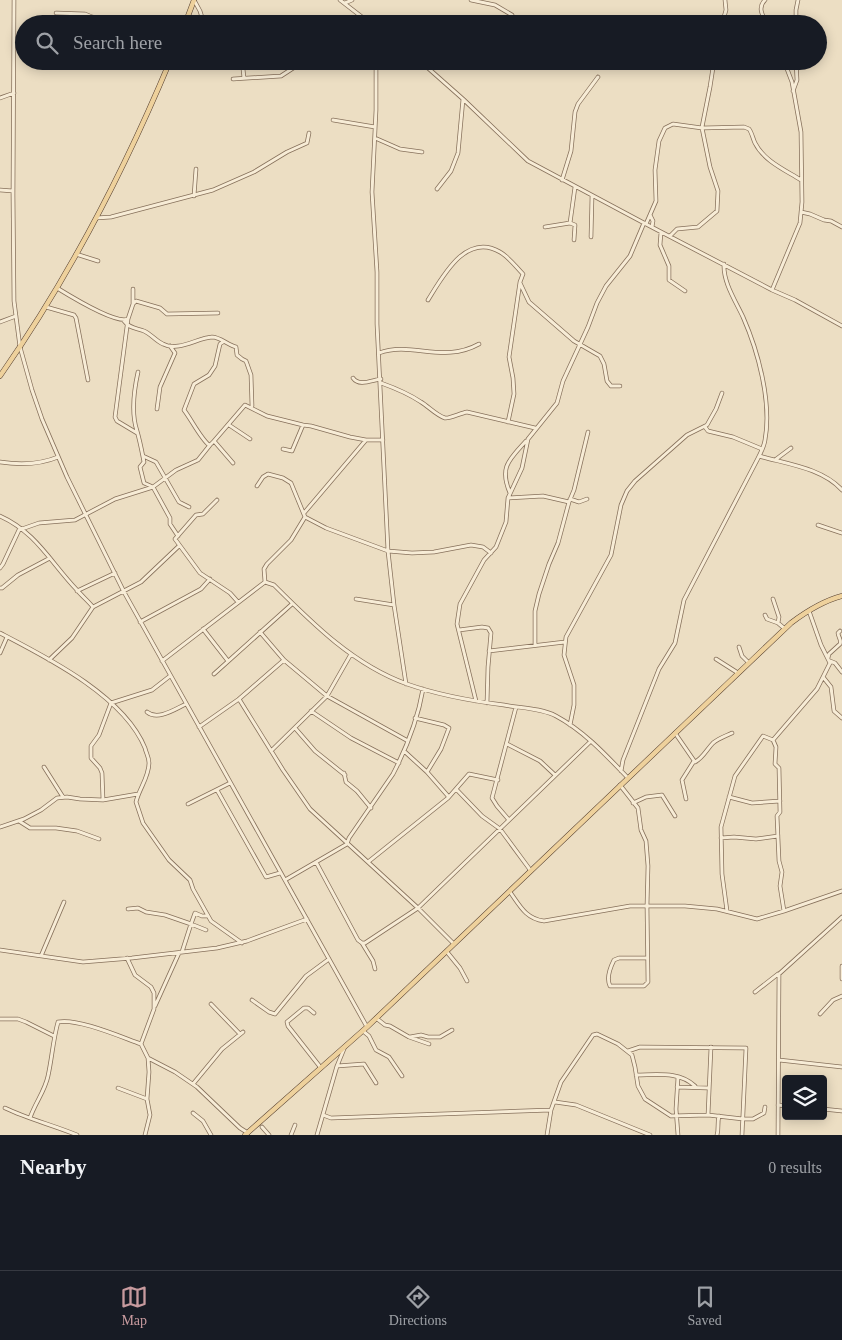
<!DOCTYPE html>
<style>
:root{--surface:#171b24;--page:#20242c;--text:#f1f3f6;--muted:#9ea1a6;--line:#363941;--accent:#c79a9e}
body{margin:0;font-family:"Times New Roman",serif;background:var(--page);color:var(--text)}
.controls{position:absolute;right:15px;bottom:15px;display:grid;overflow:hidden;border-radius:5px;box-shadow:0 2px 12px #0003}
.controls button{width:45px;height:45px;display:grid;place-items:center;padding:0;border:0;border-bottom:1px solid var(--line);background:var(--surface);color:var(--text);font:25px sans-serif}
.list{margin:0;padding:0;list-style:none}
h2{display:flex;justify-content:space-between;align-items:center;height:65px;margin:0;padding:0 20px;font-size:21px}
h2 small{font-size:16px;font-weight:400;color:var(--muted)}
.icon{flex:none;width:28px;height:28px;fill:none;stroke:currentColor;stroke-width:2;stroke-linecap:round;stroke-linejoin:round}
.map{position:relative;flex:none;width:842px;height:1135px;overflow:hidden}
.search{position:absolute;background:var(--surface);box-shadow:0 2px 12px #0003;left:15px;right:15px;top:15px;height:55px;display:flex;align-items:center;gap:12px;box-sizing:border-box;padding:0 18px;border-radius:28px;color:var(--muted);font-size:19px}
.sheet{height:135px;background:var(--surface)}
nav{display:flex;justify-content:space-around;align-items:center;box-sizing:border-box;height:70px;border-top:1px solid var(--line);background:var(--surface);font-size:14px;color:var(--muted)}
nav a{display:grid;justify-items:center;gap:2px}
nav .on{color:var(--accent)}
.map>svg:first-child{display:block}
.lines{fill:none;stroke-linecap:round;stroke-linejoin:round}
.minor-casing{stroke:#86705b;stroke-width:4.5}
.major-casing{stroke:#543e2f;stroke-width:5.5}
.minor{stroke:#f7ecd6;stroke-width:3}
.major{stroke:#eed19c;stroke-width:4.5}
</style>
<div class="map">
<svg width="842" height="1135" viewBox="0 0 842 1135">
<rect width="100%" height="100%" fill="#ecdec3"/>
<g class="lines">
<g class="minor-casing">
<path id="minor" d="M14,0l-1,195 1,106 6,46 12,43 10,29 25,58 57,115 243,435
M194,0l6,11 4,13
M340,0l31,24
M471,0l24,5 17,10
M765,0c-8,8 -2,16 2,24
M345,3l7,-3
M56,13l29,1 7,3 10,2 42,5
M722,24l4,-14 -1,-10
M796,24v-14l2,-10
M237,61l6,8 1,9
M376,61v49l-4,82 5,80v52l11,227 6,54 12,79
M420,61l43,38 65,62 116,62 128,67 23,10 47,26
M233,79l48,-3 23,-15
M793,91l4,-11 -1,-19
M0,98l14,-5
M333,120l42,7
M702,127l8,-40 4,-26
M375,138l25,11 22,3
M562,180l9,-29 4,-39 3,-8 20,-27
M437,189l14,-18 7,-18 5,-54
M0,190l13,1
M194,196l2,-27
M801,212l9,2 14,6 7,1 11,6
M650,215l3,6 -1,6
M96,218l15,-1 102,-27 41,-18 33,-20 20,-9 2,-10
M570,223l5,2 -1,15
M646,224l10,-23 -1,-31 4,-29 6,-13 8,-4 29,4 42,-1 5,2c3,4 4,10 6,14 9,18 30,27 46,37
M545,227l25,-4 5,-36
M661,232l-1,13 9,21v14l16,11
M670,236l7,-7 21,-2 19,-16 1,-20 -8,-24 -8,-39
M591,237l1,-41
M76,254l22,7
M520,283l9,19 45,39 26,15 4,8 3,17 4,5h9
M57,288c13,8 59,36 71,31l5,-15 3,-3 24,7 7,6 51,-1
M772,290l28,-67 2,-21 -1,-70 -9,-50 -8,-21
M428,300c15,-24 38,-68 72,-48 9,5 16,15 23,22l-3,8 -11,75 4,21 1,16 -6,28
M133,304v-15
M46,307l28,8 2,3 12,62
M128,319l-13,98 2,4 20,12
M124,321c5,7 12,7 20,10 7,3 12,10 19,13 15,8 34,-6 49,-7 8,0 16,8 24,10l1,8 5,4 4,2 5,14 1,31
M0,322l16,-6
M379,353c33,-12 64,11 100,-9
M138,372c-4,18 -7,41 -1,59 3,10 5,21 7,31l-4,5 4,16 9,4 17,31v6l8,12
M353,378c6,9 19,2 28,1
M381,383c14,5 28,11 40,19 7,4 15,13 24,16 4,1 16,-5 22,-6l68,16
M157,409l3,-22 15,-34 -5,-7
M229,425l21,14
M705,427l3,4 25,6 29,12
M209,445c-8,-6 -18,-26 -25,-35l10,-26 15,-9 6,-9 5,-22 3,-2
M283,449l9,2 11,-26
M143,456l13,6 23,40 10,5
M759,456c28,8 63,12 83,34
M775,460l16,-12
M0,462c20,3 39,3 58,-5
M233,463l-19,-22 31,-36 22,11 36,9 8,1 39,11 16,3
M257,486l6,-9 5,-3 15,4 8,5 14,34 21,11 62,23 24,2 22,-1 37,-7 12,2 8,6
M510,493c-11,-26 -1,-33 16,-52
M508,498l35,-2 26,6 -11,41 -9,21 -10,30 -4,17v34
M570,499l9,3 8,-3
M217,500l-14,14 -7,1 -21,24 25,34 30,20 8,9
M569,502l5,-12 14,-58
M304,513l62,-73h17
M0,516c36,16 51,47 77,74 5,6 11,11 16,17
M818,525l24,8
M0,568l3,-4 16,-34 20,-7 36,-3 40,-21 38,-12 23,-17 22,-10 12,-15 4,-4
M265,582l9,3c39,39 80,80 133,99 31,11 65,17 97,21 16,3 37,3 52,11 28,15 50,39 72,62
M265,582l-1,-13 3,-5 24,-24 14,-23
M0,588h2l16,-13 32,-17
M77,591l38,-18
M356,599l38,6
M773,599l6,18 -1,6 7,6
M765,615l2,4 11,4
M140,622l61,-33 9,-10
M203,629l25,32
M459,630l23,-3 6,1 3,5 -3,34 -1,36
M260,632l24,28 43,36 81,45
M0,633c48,25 124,63 145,115 1,5 4,9 4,15 0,14 -10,26 -13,39l7,21 26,37 21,20 3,9 18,32 31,22
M739,647l3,9 7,7
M489,651l76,-9
M0,653l7,-16
M828,658l1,-4 11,-10c2,-4 -2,-7 -2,-11l2,-2
M716,659l22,14
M49,660l23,-22 21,-31 48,-25 38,-36
M162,661l103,-79
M830,661l5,2 7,9
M214,674l78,-70
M823,677l8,10 3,24 8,7
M239,699l44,71 27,39 108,99 36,36
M476,701l-19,-77 3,-20 24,-44 12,-13 10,-25 2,-24 14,-30 6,-29 29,-36 6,-22 25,-54 9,-24 9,-17 24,-30 14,-33
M311,711l40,27 48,25
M147,712c11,9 28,-3 39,-8
M415,718l29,7 5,3 -8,21 -14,23
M570,725l4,-20v-20l-10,-30 2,-18 45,-82 10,-50 6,-14 8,-10 52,-46 20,-10 9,-16 6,-16
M199,727l40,-28 45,-39
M295,728l20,23 30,24
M675,733l20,29c8,-4 12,-13 18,-19 6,-5 13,-7 19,-10
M773,740l44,-51 13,-26 -9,-18 -12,-34
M507,744l33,17 15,14
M271,751l56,-55 24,-42
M44,767l19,30
M621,771l2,-11 36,-91 16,-26 9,-43 71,-136c4,-8 9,-16 10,-24 7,-38 -7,-89 -22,-123 -8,-17 -20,-35 -19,-53
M344,773l2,9 11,9 14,17
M620,785l18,23 3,22 5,11 2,25 -1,40 1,76 -4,4h-34c-4,-8 0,-18 4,-26l5,-2h28
M456,789l26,27 18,13 31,42
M217,790l49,87 14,-4
M729,797l23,6 28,-2
M448,798l21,-24 29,6
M686,799l-4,-19 12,-19
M103,800l-1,-27 -2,-5 -9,-10v-12l8,-11 12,-32 41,-13 18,-14
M633,803l13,-6 16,-2 13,21
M188,804l42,-21
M509,820l-12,-14 -5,-8 24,-91
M19,821l11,7h26l21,3 22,8
M0,827l24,-8 17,-9 16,-12 10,-1 13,2 23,1 35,-6
M721,838l13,-1 22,2 22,-3
M316,862l42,78 4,3h3l53,-35 173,-167
M368,862l80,-64v-2l-21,-24 -23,-21
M285,880l62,-36 2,-6 44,-64c14,-27 25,-56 30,-85
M510,892c10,14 16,27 34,29l86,-15h55l32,3 40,10 27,-8 58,-20
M128,909l10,-1 8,4 19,3 26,9 -9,28
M727,911l-5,-37 -1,-47 14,-51 28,-40 10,4 3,7 -1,17 4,4 1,44 -3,4 2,45 3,11 -2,14 4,25
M206,930l-15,-6 4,-11 7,3h6
M362,943l11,18 2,8
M0,950l83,12 49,-4 85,-10 30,-7 60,-22
M447,952l13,16 7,13
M41,956l23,-54
M127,958l8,17 16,12 3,6v16l-13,35
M842,966v13
M755,992l23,-18
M252,1000l17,12 6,2 31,-38 23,-17
M211,1004l29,30
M155,1006l24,-53
M314,1013l-6,-5h-4l-17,14 1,4 33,42
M820,1014l13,-14 9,-4
M376,1018l9,7 5,1 19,11 20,7
M0,1019h18l8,3 28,14
M363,1031l6,5 7,14 13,7 13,19
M410,1037l11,-2 7,2h12l12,-7
M628,1051l12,-4 106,1 -4,87
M779,1060l63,7
M337,1066l27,-2 12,19
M636,1075c21,0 43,-4 59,11
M678,1077l-2,32 2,26
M193,1084l29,-35 21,-17
M677,1087l31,1
M118,1088l29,11
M555,1102l21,3 74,30
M778,1105l8,1
M5,1108c23,11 48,17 72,27
M823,1109l19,2
M193,1113l10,8 8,14
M323,1115l8,3 220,-8
M708,1115l3,-68
M30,1118c5,-15 15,-27 18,-42 4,-18 5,-36 10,-54 20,-4 63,15 83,22l7,14
M262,1127l7,8
M145,1135l5,-20 -3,-16 2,-27 -1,-14 27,14 22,15 43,41 8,5
M291,1135l4,-10
M317,1135l20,-69 7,-17
M547,1135l4,-25 10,-28 32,-47 4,-1 21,10 14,11 3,12 3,19 7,13 26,17 37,-1 35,4h10l11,-6 1,-6
M717,1135c2,-6 0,-12 2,-19
M778,1135l1,-161 63,-57"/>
</g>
<g class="major-casing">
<path id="major" d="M185,24l9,-24
M0,376c68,-97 124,-205 170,-315
M245,1135l122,-108 424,-404c16,-12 32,-22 51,-27"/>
</g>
<use href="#minor" class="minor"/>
<use href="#major" class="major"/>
</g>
</svg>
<div class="controls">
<button><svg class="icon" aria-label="layers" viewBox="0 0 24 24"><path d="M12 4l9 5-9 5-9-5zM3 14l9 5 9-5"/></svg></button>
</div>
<div class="search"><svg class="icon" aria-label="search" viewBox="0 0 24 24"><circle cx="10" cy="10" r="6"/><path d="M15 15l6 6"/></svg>Search here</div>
</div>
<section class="sheet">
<h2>Nearby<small>0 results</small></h2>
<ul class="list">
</ul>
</section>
<nav>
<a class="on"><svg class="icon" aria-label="map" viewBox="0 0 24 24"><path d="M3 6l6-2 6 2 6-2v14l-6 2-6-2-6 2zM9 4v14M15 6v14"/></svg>Map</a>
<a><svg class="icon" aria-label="directions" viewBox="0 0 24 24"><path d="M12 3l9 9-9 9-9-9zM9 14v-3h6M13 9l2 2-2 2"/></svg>Directions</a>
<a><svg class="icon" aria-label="saved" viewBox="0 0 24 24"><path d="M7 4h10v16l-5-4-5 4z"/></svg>Saved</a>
</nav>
